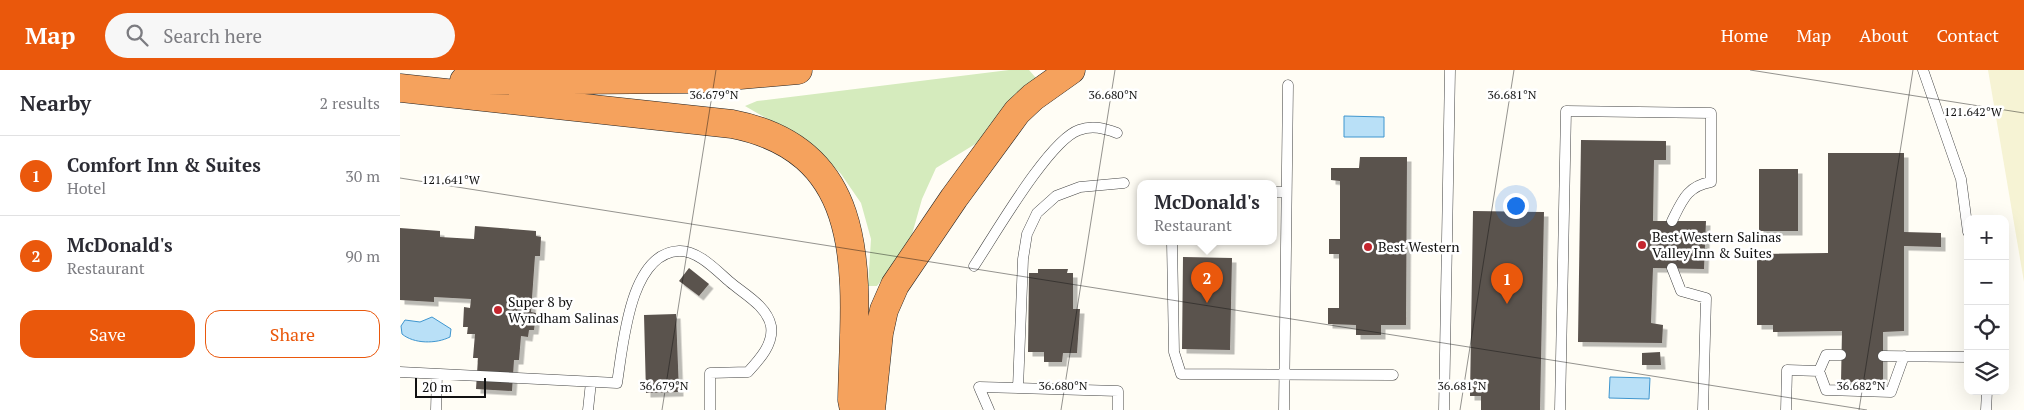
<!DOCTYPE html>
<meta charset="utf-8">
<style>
:root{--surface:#fff;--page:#f7f7f7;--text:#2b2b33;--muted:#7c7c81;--line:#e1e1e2;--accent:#ea580c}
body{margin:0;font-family:"PT Serif",serif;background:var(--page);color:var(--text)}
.controls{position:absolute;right:15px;bottom:15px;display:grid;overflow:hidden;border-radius:10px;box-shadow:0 5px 20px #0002}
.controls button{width:45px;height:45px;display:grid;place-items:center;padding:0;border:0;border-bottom:1px solid var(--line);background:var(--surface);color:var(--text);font:25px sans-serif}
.scale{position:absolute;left:15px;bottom:12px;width:71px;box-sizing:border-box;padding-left:5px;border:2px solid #111;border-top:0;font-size:14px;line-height:18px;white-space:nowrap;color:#111;-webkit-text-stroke:4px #fff;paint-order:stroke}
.you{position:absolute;left:1115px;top:135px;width:18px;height:18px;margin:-12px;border:4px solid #fff;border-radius:50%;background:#1a73e8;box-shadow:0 0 0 8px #1a73e833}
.badge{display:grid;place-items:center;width:32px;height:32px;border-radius:50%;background:var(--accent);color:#fff;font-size:16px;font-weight:700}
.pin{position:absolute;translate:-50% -41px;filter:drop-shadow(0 1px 2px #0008)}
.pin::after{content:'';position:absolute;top:26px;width:18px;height:15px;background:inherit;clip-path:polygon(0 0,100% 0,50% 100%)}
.popup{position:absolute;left:737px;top:110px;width:140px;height:65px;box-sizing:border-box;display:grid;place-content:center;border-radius:10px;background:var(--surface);filter:drop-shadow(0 1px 4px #0005);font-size:16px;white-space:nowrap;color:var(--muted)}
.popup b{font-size:19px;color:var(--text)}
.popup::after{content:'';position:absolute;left:50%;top:100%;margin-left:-10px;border:10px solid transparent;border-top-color:var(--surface)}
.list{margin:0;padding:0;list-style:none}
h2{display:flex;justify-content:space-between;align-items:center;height:65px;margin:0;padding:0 20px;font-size:21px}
h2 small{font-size:16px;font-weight:400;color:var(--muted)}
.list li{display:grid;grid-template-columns:32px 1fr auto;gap:15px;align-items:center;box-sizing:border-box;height:80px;padding:0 20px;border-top:1px solid var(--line)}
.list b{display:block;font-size:19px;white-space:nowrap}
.list p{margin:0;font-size:16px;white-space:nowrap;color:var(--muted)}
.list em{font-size:16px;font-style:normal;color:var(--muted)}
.actions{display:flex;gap:10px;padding:15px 20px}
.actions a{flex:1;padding:11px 0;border:1px solid var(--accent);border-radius:15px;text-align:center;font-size:18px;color:var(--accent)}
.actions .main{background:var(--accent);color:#fff}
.icon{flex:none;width:28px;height:28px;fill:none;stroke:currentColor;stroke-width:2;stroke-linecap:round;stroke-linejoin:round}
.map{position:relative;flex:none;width:1624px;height:340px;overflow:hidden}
header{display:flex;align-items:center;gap:30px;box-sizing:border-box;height:70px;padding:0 25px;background:var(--accent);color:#fff}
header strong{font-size:24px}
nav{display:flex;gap:28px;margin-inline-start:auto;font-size:18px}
.search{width:350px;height:45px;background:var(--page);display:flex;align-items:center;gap:12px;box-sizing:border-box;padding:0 18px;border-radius:28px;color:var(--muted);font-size:19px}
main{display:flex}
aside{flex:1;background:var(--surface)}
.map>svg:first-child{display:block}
.farmland{fill:#f6f3d4}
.green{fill:#d5ebbd}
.water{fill:#b9e0f7;stroke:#3f96cf}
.building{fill:#5a524d;filter:url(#shadow)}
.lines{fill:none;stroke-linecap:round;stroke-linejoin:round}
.lane-casing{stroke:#444;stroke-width:11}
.highway-casing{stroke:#222;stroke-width:29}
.lane{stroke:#fff;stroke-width:10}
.highway{stroke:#f5a25d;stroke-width:28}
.ticks{fill:none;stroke:#111;stroke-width:1;stroke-opacity:0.45}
.poi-dot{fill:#c4262e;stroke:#fff;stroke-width:2}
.labels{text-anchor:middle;stroke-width:5;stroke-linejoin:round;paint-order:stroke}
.poi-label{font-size:14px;fill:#111;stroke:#fff;text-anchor:start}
.ticks-label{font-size:12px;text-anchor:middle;fill:#111;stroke:#fff;stroke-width:5;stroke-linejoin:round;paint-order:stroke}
</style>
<header>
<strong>Map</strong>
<div class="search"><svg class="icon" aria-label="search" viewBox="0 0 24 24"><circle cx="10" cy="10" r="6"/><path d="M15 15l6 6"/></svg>Search here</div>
<nav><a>Home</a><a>Map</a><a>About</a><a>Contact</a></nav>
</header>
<main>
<aside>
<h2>Nearby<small>2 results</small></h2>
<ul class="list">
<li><span class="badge">1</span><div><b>Comfort Inn &amp; Suites</b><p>Hotel</p></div><em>30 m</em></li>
<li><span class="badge">2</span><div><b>McDonald's</b><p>Restaurant</p></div><em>90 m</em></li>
</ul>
<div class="actions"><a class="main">Save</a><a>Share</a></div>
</aside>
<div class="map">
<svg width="1624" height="340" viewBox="0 0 1624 340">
<defs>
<filter id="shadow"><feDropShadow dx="4.5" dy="4.5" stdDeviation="0" flood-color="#0004"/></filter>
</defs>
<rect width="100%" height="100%" fill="#fffdf5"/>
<path class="farmland" d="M1588,0h36v212z"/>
<path class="green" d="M609,0h20l7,8 -59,65 -41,25 -14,31 -13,46 -32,41h-9l3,-47 -10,-36 -20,-29 -28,-29 -68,-39 12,-5z"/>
<path class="water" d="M944,46l40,1v20h-40z
M32,247l19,12 -1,8c-14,7 -36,7 -48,-3l-1,-8 4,-6 15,2z
M1210,307l40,1 -1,21 -40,-1z"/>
<path class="building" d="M1181,70l85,1v19h-12l-1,61h53l-2,48 -51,-1 -2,55 12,2 -1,18 -84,-1z
M1428,83h76v79l37,1v14l-37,-1v85l-21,1v51l-42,-1 1,-51 -69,1v-7h-16v-71l71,-1z
M960,87h47l-1,168h-25v10h-25v-10l-28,-1v-16h11v-54h-10v-15h11v-58l-9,-1v-12h28z
M1359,99h39v62h-39z
M1073,141l71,1 -4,198h-59v-14h-11z
M75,156l61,5v5l5,1 -1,19h-5l-4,56 5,1 -2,17h-5l-1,7 -7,-1 -2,24h-5l-2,31 -36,-2 2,-31h-5l2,-24h-8l1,-7h-5l1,-20 6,1 1,-9 -37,-2v5l-34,-2v-72l40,3v6l34,2z
M783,187l49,1 -2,92 -48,-1z
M289,198l20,16 -10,12 -20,-15z
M638,199h30l-1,4h6v36h7l-3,44h-14l-1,9h-18v-10h-16l1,-79h9z
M276,244l3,78 -33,1 -2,-78z
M1260,282l1,13h-19v-12z"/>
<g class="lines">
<g class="lane-casing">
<path id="lane" d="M1523,0l38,109 7,53
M873,122h13
M772,172l2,110 7,22 212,1
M574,196c20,-30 75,-126 105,-136 13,-5 25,-2 38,3
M1272,198l9,23 25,7 -3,112
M1483,286l85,1
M1419,301l7,-16h15
M0,302l217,11c6,-36 12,-130 62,-132 19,-1 38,20 51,31 14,12 37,24 41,44 3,18 -12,34 -23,46l-38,1v37
M618,318l5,-129 4,-25 10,-21 19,-17 24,-9 44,-4
M36,340l1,-36
M188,340l3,-28
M589,340l-10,-23 139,4v19
M884,340l4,-325
M1044,340l6,-340
M1160,340l6,-299 145,2v69c-24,4 -29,19 -39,39
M1386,340l1,-40 32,1 7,19 65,2 13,-36
M1586,340l1,-19"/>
</g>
<g class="highway-casing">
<path id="highway" d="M64,11l231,-2 103,-9
M0,18l332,36c145,28 122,164 120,276l2,10
M471,340l8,-77 5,-23 11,-25 59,-87 63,-86 16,-15 38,-27"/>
</g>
<use href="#lane" class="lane"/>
<use href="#highway" class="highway"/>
</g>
<path class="ticks" d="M1350,0l274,43M0,108l1467,232M262,340l54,-340M661,340l54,-340M1060,340l54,-340M1459,340l54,-340"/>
<g class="poi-dot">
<circle cx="1242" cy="175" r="5"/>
<circle cx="968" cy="177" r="5"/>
<circle cx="98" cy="240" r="5"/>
</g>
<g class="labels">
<g class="poi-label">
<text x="1252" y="172">Best Western Salinas<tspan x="1252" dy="16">Valley Inn &amp; Suites</tspan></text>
<text x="978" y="182">Best Western</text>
<text x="108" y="237">Super 8 by<tspan x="108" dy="16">Wyndham Salinas</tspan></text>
</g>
</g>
<g class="ticks-label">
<text x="314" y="29">36.679°N</text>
<text x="713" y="29">36.680°N</text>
<text x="1112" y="29">36.681°N</text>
<text x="1573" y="46">121.642°W</text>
<text x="51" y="114">121.641°W</text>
<text x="264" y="320">36.679°N</text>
<text x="663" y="320">36.680°N</text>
<text x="1062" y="320">36.681°N</text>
<text x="1461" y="320">36.682°N</text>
</g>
</svg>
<div class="controls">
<button>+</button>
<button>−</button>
<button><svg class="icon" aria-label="locate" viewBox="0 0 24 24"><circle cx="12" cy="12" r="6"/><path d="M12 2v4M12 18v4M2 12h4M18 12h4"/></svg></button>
<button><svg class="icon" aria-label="layers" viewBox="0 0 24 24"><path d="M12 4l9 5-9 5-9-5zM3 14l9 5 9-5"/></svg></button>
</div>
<div class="scale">20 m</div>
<div class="you"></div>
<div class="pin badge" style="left:1107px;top:234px">1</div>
<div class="pin badge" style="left:807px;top:233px">2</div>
<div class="popup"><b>McDonald's</b>Restaurant</div>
</div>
</main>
